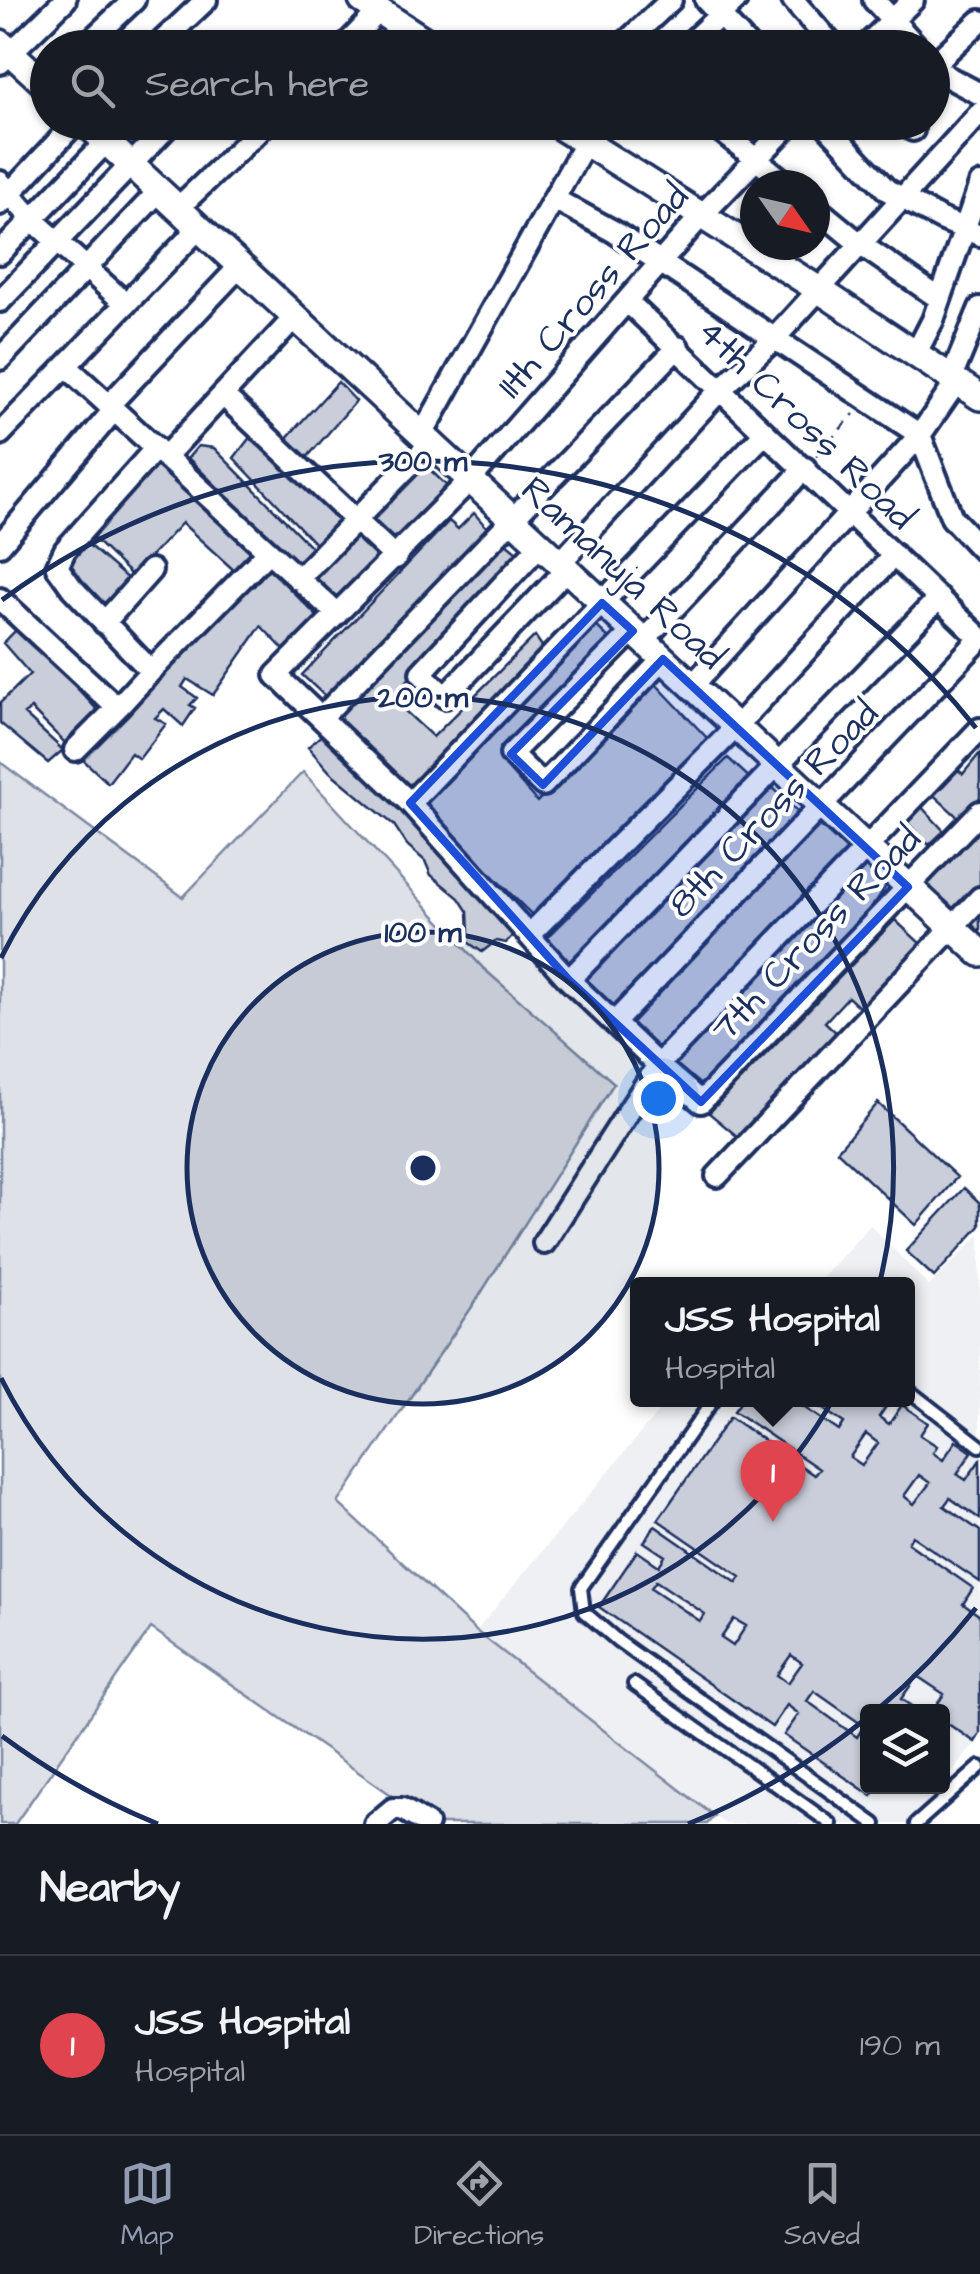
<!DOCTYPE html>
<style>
:root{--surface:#171b24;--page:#242831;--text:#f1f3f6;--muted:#9ea1a6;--line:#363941;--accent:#919bb2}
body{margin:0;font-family:"Architects Daughter",sans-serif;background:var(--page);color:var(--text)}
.controls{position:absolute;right:30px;bottom:30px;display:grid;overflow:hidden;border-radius:10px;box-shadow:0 2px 8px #0004}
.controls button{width:90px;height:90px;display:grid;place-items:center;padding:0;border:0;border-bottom:2px solid var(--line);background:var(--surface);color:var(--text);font:50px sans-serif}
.compass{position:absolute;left:740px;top:170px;width:90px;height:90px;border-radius:50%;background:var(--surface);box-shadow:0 2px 8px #0004;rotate:124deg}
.you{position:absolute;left:658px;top:1098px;width:35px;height:35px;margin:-25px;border:8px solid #fff;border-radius:50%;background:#1a73e8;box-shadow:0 0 0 15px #1a73e833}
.badge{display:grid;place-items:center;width:65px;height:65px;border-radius:50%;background:var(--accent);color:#fff;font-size:32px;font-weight:700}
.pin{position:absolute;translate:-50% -82px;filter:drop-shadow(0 2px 5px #0008)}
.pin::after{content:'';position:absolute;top:52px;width:35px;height:30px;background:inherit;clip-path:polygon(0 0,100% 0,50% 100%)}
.popup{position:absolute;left:630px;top:1277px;width:285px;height:130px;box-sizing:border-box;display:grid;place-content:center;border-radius:10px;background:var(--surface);filter:drop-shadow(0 2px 8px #0005);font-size:32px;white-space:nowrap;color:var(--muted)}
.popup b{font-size:38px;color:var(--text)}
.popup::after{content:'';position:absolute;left:50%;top:100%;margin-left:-20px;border:20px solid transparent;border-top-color:var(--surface)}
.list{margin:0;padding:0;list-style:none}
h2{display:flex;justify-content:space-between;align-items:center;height:130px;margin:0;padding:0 40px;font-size:42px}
h2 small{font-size:32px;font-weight:400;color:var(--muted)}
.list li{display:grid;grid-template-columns:65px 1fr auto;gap:30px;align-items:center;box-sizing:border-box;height:180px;padding:0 40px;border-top:2px solid var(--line)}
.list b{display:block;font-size:38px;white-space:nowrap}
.list p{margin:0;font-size:32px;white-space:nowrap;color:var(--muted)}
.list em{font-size:32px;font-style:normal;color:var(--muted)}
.icon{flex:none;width:55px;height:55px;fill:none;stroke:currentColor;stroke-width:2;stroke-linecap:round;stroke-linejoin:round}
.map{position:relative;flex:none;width:980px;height:1824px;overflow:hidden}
.search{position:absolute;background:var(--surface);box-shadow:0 2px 8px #0004;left:30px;right:30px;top:30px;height:110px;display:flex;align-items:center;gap:25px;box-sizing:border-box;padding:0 35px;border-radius:55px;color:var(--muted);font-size:38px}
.sheet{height:310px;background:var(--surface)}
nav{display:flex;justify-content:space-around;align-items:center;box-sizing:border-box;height:140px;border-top:2px solid var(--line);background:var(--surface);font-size:28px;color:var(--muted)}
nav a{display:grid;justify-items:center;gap:5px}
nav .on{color:var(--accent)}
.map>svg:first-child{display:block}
.built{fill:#eff0f4}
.green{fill:#dee1e7;stroke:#7c88a2;stroke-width:2.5}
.building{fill:#caceda;stroke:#1b2f5e;stroke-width:2.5;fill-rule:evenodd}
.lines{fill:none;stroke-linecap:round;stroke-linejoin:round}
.service-casing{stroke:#1b2f5e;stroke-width:18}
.minor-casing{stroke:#1b2f5e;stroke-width:28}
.tertiary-casing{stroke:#1b2f5e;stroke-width:32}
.path{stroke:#1b2f5e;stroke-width:2.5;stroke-dasharray:10 8;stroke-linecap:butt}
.service{stroke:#fff;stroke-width:10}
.minor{stroke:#fff;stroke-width:20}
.tertiary{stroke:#fff;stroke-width:25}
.marked{fill:#1d4ed8;fill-opacity:0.2;stroke:#1d4ed8;stroke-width:8;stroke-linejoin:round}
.ring{fill:none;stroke:#1b2f5e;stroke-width:5}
.labels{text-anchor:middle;stroke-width:8;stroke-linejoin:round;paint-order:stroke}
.street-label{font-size:38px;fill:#1b2f5e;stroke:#fff}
.centre{fill:#1b2f5e;stroke:#fff;stroke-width:5}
.ring-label{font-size:30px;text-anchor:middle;font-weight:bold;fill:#1b2f5e;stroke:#fff;stroke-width:8;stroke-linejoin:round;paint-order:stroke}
</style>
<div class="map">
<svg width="980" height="1824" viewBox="0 0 980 1824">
<rect width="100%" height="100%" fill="#fff"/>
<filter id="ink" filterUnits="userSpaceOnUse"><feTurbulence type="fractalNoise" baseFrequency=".01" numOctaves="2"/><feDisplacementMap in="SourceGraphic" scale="20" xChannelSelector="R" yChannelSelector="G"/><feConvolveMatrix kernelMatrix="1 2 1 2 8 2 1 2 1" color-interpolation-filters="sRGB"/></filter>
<g filter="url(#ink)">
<path class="built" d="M870,1225l59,61 51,-52v503l-37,46 -1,-71h-74v74l72,1 -31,37h-184l-249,-193 192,-231h17l16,14 13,-14h194v-116h-91z"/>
<path class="green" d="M0,762l183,135 120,-125 181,197 130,114 -138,218 -138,202 138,128 238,185 -7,8h-274l-282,-196 -136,196h-15z"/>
<path class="building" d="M338,382l18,19 -52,60 -21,-19z
M251,436l96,88 -26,26 -87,-92z
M198,446l16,2 104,106 -17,16 -113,-112z
M158,460l95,90 -16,23 -55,-50 -50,53 -44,-43z
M421,461l27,26 -52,57 -31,-27z
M474,513l14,16 -29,38 -130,133 -27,-25 147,-154 9,8z
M357,529l28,29 -49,46 -27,-26z
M85,542l44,38 -31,29 -36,-43z
M505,542l18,15 -132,141 42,39 102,-101 11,16 -135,142 -73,-77z
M269,568l54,54 -34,33 -28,-29 -48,69 -26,-16 -5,8 15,11 -7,7 5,3 -12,18 -19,-17 -9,9 11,6 -27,35 -8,-6 -23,30 -29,-27 167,-177 8,7z
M593,623l18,17 -111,113 1,8 36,41 117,-120 53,56 -172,180 -115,-114z
M20,626l79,86 -31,34 -37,-37 -7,5 39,36 -15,13 -48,-40v-20l30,-29 -27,-31z
M326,731l76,76 114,124 -10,12 -10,-2 -14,11 -20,-14 7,-6 -1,-20 -9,-14 -28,-23 -6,-14 -18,-16 -13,-20 -64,-53 -22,-25z
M980,753v45l-18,23 -34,-31 23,-26 12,10z
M728,758l25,23 -178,188 -30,-29z
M769,784l32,31 -188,198 -32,-34z
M918,803l26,28 -15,14 -26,-27z
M817,823l32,29 -186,202 -38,-32z
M980,826v60l-24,27 -30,-30z
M860,858l26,28 -16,25 -169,182 -33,-33z
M980,907v25l-12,-11z
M895,920l26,24 -59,66 -14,-13 -23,25 14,13 -95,107 -35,-29z
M878,1103l79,74 -41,48 -79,-74z
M964,1188l16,15v23l-46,51 -28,-26z
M742,1400h51l46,31 5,-8 -35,-23h56l9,6 4,-6h8l3,2 -10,15 10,7 13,-19 26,18 -8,12 17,11 -4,7 10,7 13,-19 16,11 -15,22 9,6 14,-20v59l-30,-21 -6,8 36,25v51l-68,-46 -4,7 65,45 -10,16 17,12v118l-5,8 -33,-22v-8h-10l12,-18 -27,-18 -16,23 19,13h-52v74h11l-7,10 -88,-61 15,-21 -12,-9 -15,22 -173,-120 38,-56 22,15 6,-10 -21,-14 11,-16 82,57 4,-6 -83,-57 72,-103 84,58 5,-6 -85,-58zM866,1434l12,9 -16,22 -12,-8zM919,1475l11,8 -16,21 -10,-8zM656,1581l49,33 -5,7 -49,-33zM734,1619l12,7 -13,20 -12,-8zM791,1655l11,8 -14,20 -11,-8zM814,1691l50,35 -7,11 -50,-36z"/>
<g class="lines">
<g class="service-casing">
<path id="service" d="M908,1390l72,56
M713,1400l-132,188 3,24 34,29 257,183
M634,1684l197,140
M916,1824l64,-57"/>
</g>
<g class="minor-casing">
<path id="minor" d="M706,0l44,48
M793,0l42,48
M874,0l44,48
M83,48l51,-48
M155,48l51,-48
M343,48l36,-37
M620,48l51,-48
M685,48l51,-48
M864,48l49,-48
M932,62l14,14 34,18
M0,63l65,-63
M934,64l46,-43
M710,122l78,63
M792,122l-91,94 -231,264 -194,195 134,128 159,177 89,85 43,37 279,-290
M823,122l64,68 54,29 39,16
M906,122l7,8
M0,182l32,37 94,85
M554,199l59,32 307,204 -228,251
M0,204l76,-82
M815,207l45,37 80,55
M178,208l90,-86
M0,253l106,-111
M0,301l172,-179
M628,302l352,336
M916,353l17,-33 47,-136
M0,359l159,-168
M66,366l271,248
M952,376l28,-68
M958,380l-38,55 32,83 28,30
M223,395l173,163
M109,405l131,-139
M0,434l199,-206
M422,435l163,-292 22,-21
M165,457l130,-140
M0,545l114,-135
M540,545l-119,128 24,24 122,-128
M560,563l160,-173 53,-50 207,-227
M298,579l133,-136
M0,599l114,106h6l31,-34 -79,-83 -15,-21 8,-17 91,-102
M104,623l47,-53
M633,631l-122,123 32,31 120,-126
M643,641l162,-173
M151,671l117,-119
M321,718l357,-371
M75,750l45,-45
M410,803l354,-369
M530,934l206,-207 158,-172
M569,980l370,-382
M614,1023l366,-384
M717,1176l263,-278
M544,1243l114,-178 322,-336
M375,1824l18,-15h9l25,15"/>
</g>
<g class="tertiary-casing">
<path id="tertiary" d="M362,0l74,48
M0,43l48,44
M85,122l895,831
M553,122l265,167 162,108"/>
</g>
<path class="path" d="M816,456l38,-42"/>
<use href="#service" class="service"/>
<use href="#minor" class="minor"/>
<use href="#tertiary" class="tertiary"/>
</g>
</g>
<path class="marked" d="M602,603l31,28 -122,123 32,31 120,-126 245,228 -207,215 -132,-122 -159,-177z"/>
<circle cx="423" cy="1168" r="236" fill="#1b2f5e" fill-opacity=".12"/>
<g class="ring">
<circle cx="423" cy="1168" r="236"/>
<path d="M1 958A471 471 0 1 1 1 1378"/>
<path d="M976 1608A707 707 0 0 1 877 1710M863 1721A707 707 0 0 1 688 1824M158 1824A707 707 0 0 1 2 1736M2 600A707 707 0 0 1 976 728"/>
</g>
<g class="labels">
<g class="street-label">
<text transform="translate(592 290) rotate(-49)" y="13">11th Cross Road</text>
<text transform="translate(807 423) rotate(44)" y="13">4th Cross Road</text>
<text transform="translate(624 572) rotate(43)" y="13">Ramanuja Road</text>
<text transform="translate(772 808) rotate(-46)" y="13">8th Cross Road</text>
<text transform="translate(815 933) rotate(-46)" y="13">7th Cross Road</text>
</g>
</g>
<circle cx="423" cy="1168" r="15" class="centre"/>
<g class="ring-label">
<text x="423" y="471">300 m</text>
<text x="423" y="707">200 m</text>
<text x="423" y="942">100 m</text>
</g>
</svg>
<div class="controls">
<button><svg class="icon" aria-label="layers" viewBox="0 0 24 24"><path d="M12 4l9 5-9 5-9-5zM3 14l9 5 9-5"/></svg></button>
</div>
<svg class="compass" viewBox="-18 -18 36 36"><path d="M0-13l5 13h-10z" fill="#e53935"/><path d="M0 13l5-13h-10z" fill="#9ea1a6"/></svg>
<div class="you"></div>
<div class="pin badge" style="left:773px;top:1522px;background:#e0444e">1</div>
<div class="popup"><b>JSS Hospital</b>Hospital</div>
<div class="search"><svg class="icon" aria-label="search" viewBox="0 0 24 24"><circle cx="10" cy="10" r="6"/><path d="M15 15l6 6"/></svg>Search here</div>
</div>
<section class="sheet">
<h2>Nearby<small></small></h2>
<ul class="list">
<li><span class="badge" style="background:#e0444e">1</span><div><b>JSS Hospital</b><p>Hospital</p></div><em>190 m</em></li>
</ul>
</section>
<nav>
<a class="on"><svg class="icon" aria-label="map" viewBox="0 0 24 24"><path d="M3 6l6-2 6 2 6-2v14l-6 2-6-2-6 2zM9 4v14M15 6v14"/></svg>Map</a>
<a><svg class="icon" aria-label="directions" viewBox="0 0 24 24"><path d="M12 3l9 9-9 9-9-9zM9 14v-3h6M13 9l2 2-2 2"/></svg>Directions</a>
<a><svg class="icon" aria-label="saved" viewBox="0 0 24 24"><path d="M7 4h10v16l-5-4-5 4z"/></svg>Saved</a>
</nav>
